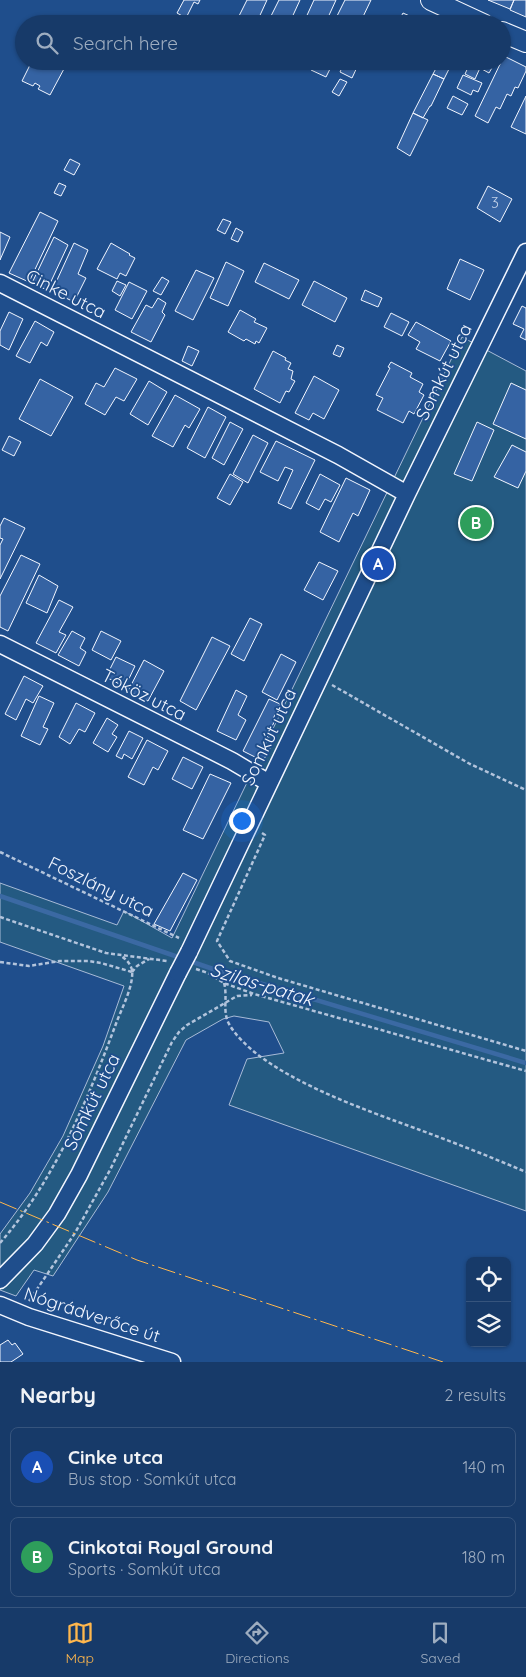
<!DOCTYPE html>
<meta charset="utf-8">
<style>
:root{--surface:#173a69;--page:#20416f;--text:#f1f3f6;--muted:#9eadc0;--line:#36547d;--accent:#ffb74d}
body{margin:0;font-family:Quicksand,sans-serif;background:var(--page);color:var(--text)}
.controls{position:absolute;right:15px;bottom:15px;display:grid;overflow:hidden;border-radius:8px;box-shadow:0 1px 4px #0004}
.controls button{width:45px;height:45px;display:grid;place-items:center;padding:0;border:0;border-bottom:1px solid var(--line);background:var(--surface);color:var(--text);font:25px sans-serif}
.you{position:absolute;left:241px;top:820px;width:18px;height:18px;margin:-12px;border:4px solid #fff;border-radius:50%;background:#1a73e8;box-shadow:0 0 0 8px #1a73e833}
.badge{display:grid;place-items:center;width:32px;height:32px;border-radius:50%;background:var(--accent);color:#fff;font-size:16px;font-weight:700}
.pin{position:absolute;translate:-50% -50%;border:2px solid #fff;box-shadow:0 1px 5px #0006}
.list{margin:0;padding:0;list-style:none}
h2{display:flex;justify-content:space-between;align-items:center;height:65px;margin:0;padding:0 20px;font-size:21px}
h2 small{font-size:16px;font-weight:400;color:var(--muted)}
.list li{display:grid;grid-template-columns:32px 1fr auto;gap:15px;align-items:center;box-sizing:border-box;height:80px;margin:0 10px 10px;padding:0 10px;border:1px solid var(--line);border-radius:8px}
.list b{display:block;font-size:19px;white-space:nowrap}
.list p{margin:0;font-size:16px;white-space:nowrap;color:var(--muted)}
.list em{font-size:16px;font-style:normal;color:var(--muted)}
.icon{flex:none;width:28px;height:28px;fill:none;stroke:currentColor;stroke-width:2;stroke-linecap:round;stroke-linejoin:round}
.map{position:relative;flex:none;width:526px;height:1362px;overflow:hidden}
.search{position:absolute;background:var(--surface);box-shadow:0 1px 4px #0004;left:15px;right:15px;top:15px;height:55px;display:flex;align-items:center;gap:12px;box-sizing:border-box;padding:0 18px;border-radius:28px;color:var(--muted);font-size:19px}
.sheet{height:245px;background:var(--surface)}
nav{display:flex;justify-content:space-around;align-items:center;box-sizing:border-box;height:70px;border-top:1px solid var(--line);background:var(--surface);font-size:14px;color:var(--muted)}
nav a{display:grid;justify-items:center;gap:2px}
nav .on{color:var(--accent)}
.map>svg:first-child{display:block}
.green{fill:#245a82;stroke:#a8bbd7}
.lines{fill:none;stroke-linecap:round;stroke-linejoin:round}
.stream{stroke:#3b69a3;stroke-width:4.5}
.building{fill:#3563a3;stroke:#f2f6ff}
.minor-casing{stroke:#f2f6ff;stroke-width:19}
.major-casing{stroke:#f2f6ff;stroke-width:22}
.path{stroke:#b3c4dc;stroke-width:2.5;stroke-dasharray:4 2.5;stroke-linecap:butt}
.minor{stroke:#1f4e8c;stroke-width:16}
.major{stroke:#1f4e8c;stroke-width:20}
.minor-bridge-casing{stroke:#f2f6ff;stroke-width:19;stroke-linecap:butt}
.minor-bridge{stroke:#1f4e8c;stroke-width:16}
.power{stroke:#ffb74d;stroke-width:1;stroke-dasharray:18 4 2.5 4;stroke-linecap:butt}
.labels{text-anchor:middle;stroke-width:4;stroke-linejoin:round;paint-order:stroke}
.number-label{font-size:15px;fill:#c3d1e8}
.street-label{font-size:18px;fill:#f2f6ff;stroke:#1f4e8c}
.water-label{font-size:19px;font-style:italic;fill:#f2f6ff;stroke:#1f4e8c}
</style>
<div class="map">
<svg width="526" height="1362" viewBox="0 0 526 1362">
<rect width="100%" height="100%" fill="#1f4e8c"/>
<path class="green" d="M462,337l64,34v840l-297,-106 18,-46 37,-6 -15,-31 -35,-6 -11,3 -37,21 -78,152 -55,84 -19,-6 -18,26 -16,-6v-56l30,-41 33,-57 40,-90 21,-60 -124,-44v-59l117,42 7,-14 48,27z"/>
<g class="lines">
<path class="stream" d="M0,896l213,73 313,94"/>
</g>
<path class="building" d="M184,0h16l-2,4 -4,-2 -8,16 -9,-5z
M247,0h20l-11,24h-21z
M279,0h21l-11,24h-22z
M314,0h22l-11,24h-22z
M345,0h26l-11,23 -5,-2 -2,3h-20z
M488,0h26l-4,9z
M514,0h12v17l-16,-7z
M403,13l20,9 -1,2h-25z
M504,56l22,11v4l-8,17 -3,-1 -4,9 -4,-2 -7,15 -4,-2 -8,16 -13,-7z
M32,61h23l10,6 -15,28 -12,-6 2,-3 -5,-3 -2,3 -11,-5z
M315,61h19l-8,16 -15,-7z
M345,61l14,2 -7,15 -12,-6z
M379,61h17l-3,7z
M440,61h23l-3,6 -10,-5 -2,4 2,1 -6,12 -11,-5z
M471,61h25l-7,12 -9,-5 -5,11 -10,-5z
M433,74l11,5 -13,27h-1l-7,12 -10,-5z
M463,75l19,8 -4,9 -5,-2 -2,5 -14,-7z
M340,79l7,3 -8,14 -7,-4z
M453,96l15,8 -6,11 -15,-7z
M526,96v38l-15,-7z
M413,113l15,7 -18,36 -13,-8z
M70,159l10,5 -6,11 -10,-5z
M59,183l7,3 -5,10 -7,-3z
M488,186l24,13 -12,23 -23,-14z
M40,212l18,9 -29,61 -20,-9z
M223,219l8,3 -6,12 -8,-4z
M236,228l7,4 -5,10 -7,-3z
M0,232l10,5 -10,23z
M54,237l14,8 -21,45 -15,-7z
M74,243l14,7 -10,24 8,4 -12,24 -22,-11z
M111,243l19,11 -1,1 6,3 -9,18 -6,-3 -3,6 -20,-10z
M460,259l24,11 -14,30 -23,-11z
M226,262l18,9 -16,35 -18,-8z
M264,263l35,17 -10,19 -34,-17z
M196,270l18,8 -21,42 -18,-9z
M162,277l7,4 -8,14 -8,-4z
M117,281l9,4 -6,11 -8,-5z
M314,281l33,17 -12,24 -33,-17z
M129,282l18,9 -15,28 -17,-9z
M365,290l17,8 -4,9 -17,-7z
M158,298l8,5 -4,9 3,3 -14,27 -20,-10 15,-27 6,3z
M522,306l4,2v32l-6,-3 4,-8 -11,-5z
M240,310l16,9 -2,3 13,6 -8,15 -3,-2 -1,3 -9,-5 -2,2 -16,-9z
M9,312l14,7 -14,31 -9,-5v-14z
M391,313l18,9 -7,14 -18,-9z
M35,321l19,11 -7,14 -6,-4 -11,21 -14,-7z
M416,322l35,19 -11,20 -24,-12 4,-7 -12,-7z
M337,345l7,3 -4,9 -7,-3z
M188,346l11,5 -7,15 -10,-5z
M273,351l13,7 -1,2 6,3 -3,6 5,2 -2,8 4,2 -6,11 -3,-1 -6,12 -26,-14z
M391,362l21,11 -2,4 13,7 -4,8 5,3 -10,19 -5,-3 -6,12 -26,-13 6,-12 -7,-3 14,-27 -2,-1z
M115,368l22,11 -13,22 -8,-4 -11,18 -20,-11 11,-21 8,4z
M314,376l25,14 -15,29 -11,-6 -4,7 -14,-7z
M40,379l33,18 -22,39 -32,-17z
M149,381l18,11 -19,33 -18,-11z
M511,383l15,7v49l-33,-15z
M175,395l25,14 -11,19 -4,-3 -12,22 -21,-11z
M208,407l18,10 -21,41 -18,-10z
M230,422l13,7 -19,36 -12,-7z
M477,422l17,8 -22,51 -18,-7z
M253,435l15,8 -20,40 -15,-9z
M9,436l12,6 -7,14 -12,-6z
M276,441l39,19 -24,49 -13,-6 15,-33 -8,-3 -7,14 -18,-9z
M512,445l14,7v19l-8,17 -24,-11z
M230,474l13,8 -13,23 -13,-7z
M320,474l20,11 -9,17 -6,-3 -6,11 -13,-7z
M346,478l24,12 -12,26 -5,-3 -14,29 -19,-10z
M4,518l21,10 -25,51v-34l3,-6 -3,-1v-12z
M21,555l19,9 -32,67 -8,-4v-31z
M319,562l19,9 -15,29 -19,-10z
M39,575l19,11 -11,27 -21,-10z
M59,600l14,7 -14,25 7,3 -10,18 -20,-10z
M250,618l12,6 -18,37 -13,-7z
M72,631l13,7 -5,10 6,4 -7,14 -21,-11z
M101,631l20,10 -10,19 -19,-10z
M212,637l18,9 -34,64 -16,-9z
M281,654l15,8 -19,38 -15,-8z
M116,657l19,9 -10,21 -19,-10z
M144,660l20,11 -16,30 -20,-10z
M24,676l19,10 -10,17 -7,-4 -10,21 -11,-6z
M236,690l11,6 -9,19 8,5 -10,20 -19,-9z
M39,696l15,7 -11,24 5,2 -8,16 -19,-9z
M269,699l11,5 -7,15 2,1 -11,24 6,4 -7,13 -20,-10z
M76,703l19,10 -10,19 -6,-3 -9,15 -11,-7z
M107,718l11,7 -6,9 5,3 -9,15 -15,-9z
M129,731l14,7 -11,21 -8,-5 -2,5 -6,-3z
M147,740l21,11 -10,19 -5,-3 -9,18 -16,-8z
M183,757l20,10 -11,22 -20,-10z
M210,774l21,9 -28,56 -20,-9z
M183,873l14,7 -27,51 -16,-7z
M8,1340l4,5 3,-2 8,11 -12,8h-11v-17z"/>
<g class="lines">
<g class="minor-casing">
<path id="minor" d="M0,283l338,172 69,39
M0,644l232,117 37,22
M189,952l218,-458 119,-242
M0,1280l35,-36 22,-30 22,-39 99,-202
M0,1305l29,12 143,45"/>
</g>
<g class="major-casing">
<path id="major" d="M431,0l52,24
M502,32l24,10"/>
</g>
<path class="path" d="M332,685l138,79 56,26
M262,833l3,2 -48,106 13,20 48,17 248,73
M0,852l179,86
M0,917l106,36 61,8
M0,962l29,4 31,-5h28l13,2 31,9
M196,969l12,4 16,10 30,11 272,77
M132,972l5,-6 12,-7
M224,983c4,14 -2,28 5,41 29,50 137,86 191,106 35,13 71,27 106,42
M0,1243c55,-63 88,-144 117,-222 5,-13 17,-36 15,-51 -2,-7 -6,-11 -11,-14
M29,1301l46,-68 35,-63 62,-128 7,-10 8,-7 50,-29 15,-1"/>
<use href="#minor" class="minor"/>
<use href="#major" class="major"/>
<g class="minor-bridge-casing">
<path id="minor-bridge" d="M178,973l11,-21"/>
</g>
<use href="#minor-bridge" class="minor-bridge"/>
<path class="power" d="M0,1202l137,58 306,102"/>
</g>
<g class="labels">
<g class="number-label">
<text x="495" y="208">3</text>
</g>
<g class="street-label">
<text transform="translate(66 294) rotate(27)" y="6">Cinke utca</text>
<text transform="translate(444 372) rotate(-64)" y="6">Somkút utca</text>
<text transform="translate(144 695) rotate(27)" y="6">Tóköz utca</text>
<text transform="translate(269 737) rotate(-65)" y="6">Somkút utca</text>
<text transform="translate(101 887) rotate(26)" y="6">Foszlány utca</text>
<text transform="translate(92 1102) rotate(-64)" y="6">Somkút utca</text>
<text transform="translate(92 1315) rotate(18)" y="6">Nógrádverőce út</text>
</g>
<g class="water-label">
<text transform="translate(262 984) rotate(17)" y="7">Szilas-patak</text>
</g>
</g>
</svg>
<div class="controls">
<button><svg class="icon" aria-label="locate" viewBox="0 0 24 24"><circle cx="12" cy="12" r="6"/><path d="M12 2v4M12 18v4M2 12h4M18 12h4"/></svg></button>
<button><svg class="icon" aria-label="layers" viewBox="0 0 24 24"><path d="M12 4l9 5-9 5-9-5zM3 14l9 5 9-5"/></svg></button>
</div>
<div class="you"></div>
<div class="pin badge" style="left:378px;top:564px;background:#1a4fb4">A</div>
<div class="pin badge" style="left:476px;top:523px;background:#2e9e5b">B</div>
<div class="search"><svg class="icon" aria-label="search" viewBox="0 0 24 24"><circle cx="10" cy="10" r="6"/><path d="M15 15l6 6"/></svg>Search here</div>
</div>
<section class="sheet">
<h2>Nearby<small>2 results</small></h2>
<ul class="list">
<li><span class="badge" style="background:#1a4fb4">A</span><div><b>Cinke utca</b><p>Bus stop · Somkút utca</p></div><em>140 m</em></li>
<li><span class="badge" style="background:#2e9e5b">B</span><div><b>Cinkotai Royal Ground</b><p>Sports · Somkút utca</p></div><em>180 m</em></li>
</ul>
</section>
<nav>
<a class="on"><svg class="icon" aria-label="map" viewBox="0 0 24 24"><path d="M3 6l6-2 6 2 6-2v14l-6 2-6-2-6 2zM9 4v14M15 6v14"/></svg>Map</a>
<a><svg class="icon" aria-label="directions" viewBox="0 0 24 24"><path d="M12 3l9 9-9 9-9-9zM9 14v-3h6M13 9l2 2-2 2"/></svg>Directions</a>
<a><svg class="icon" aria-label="saved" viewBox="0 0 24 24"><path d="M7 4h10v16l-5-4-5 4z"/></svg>Saved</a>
</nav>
